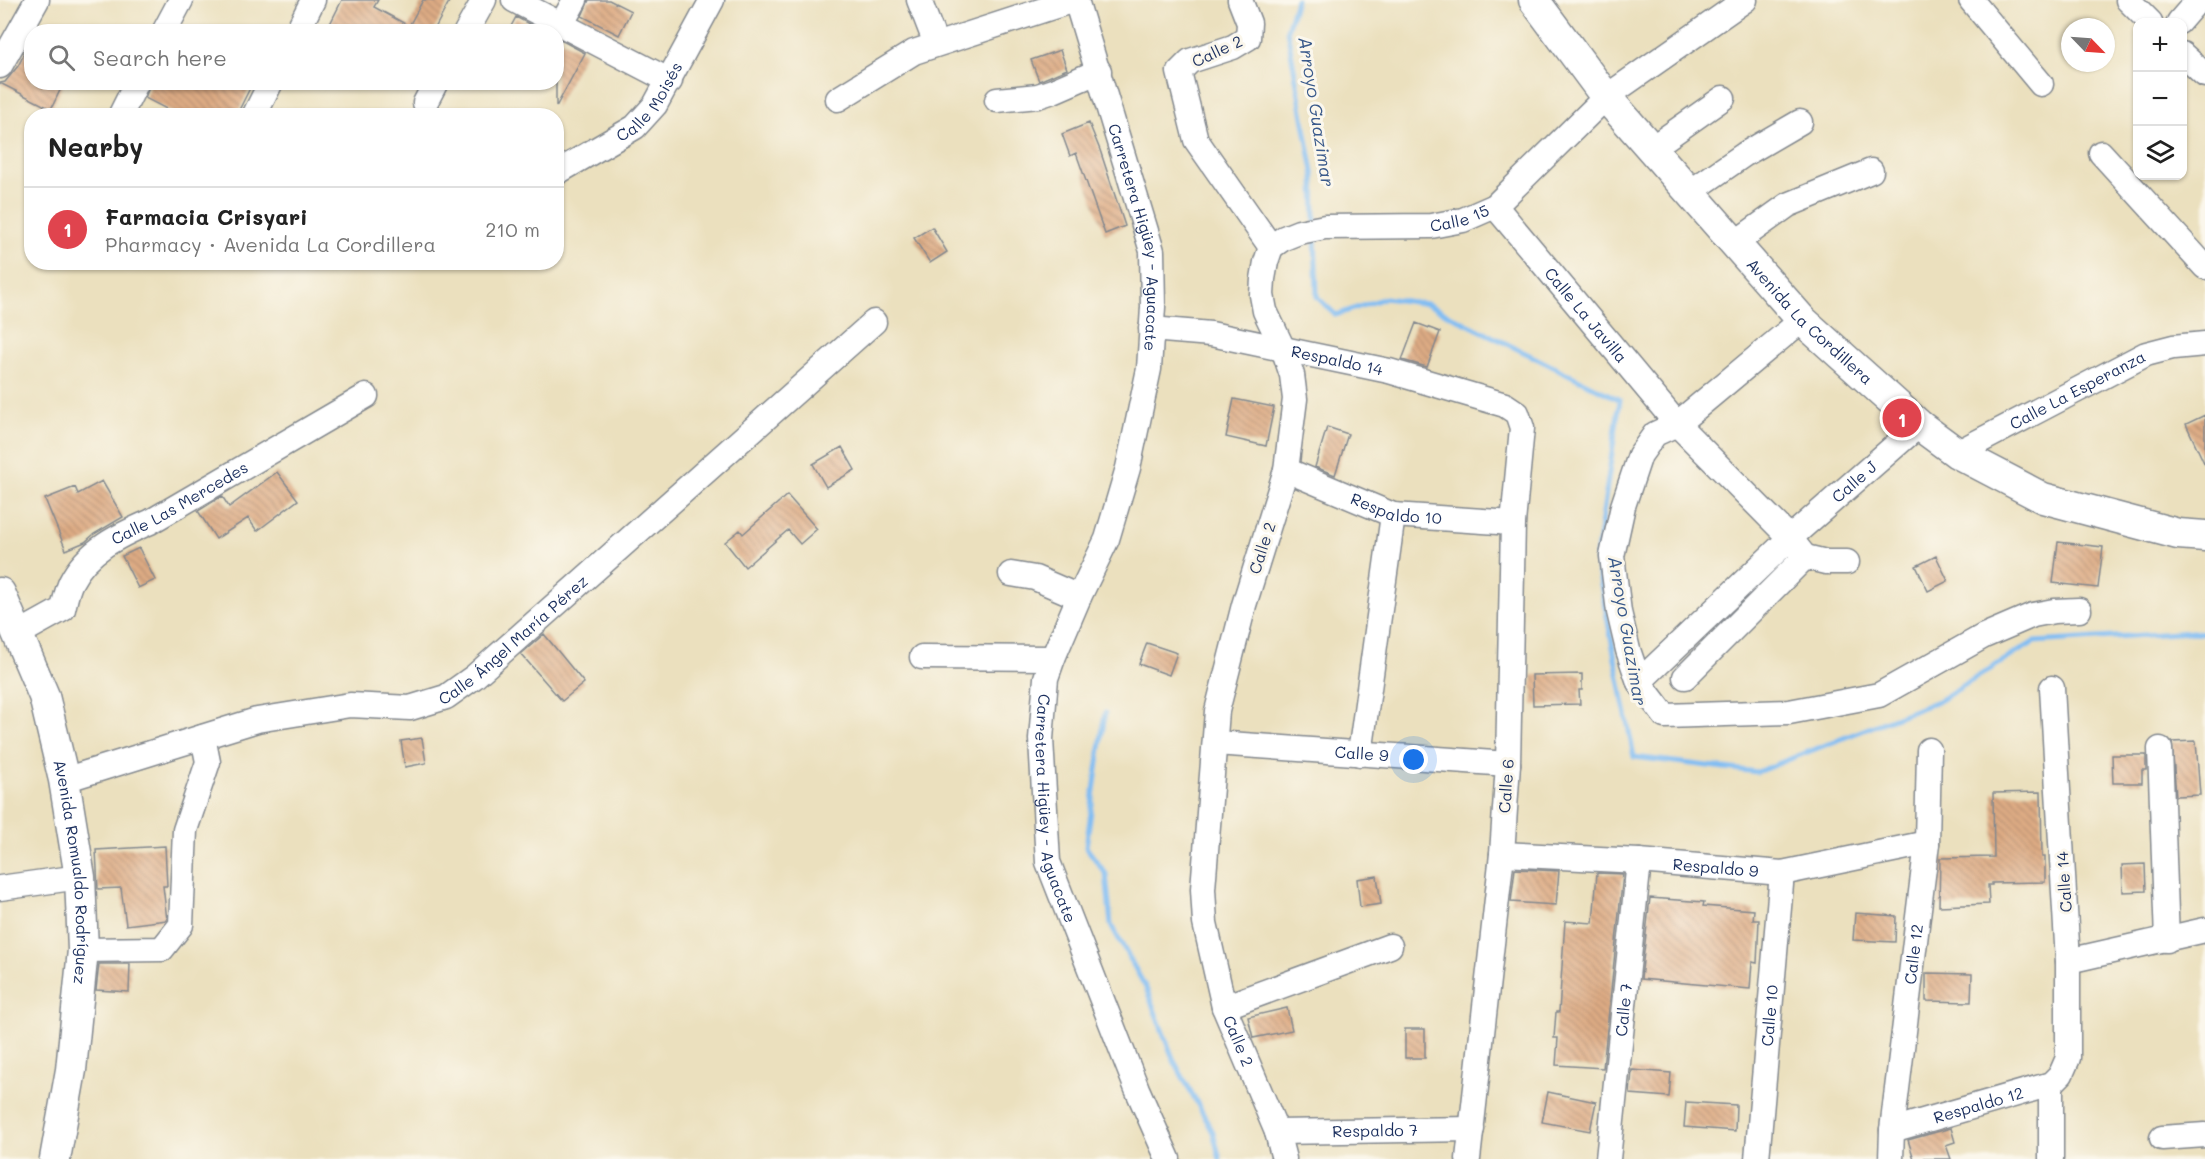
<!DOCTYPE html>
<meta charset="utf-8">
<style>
:root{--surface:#fff;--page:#f2f2f2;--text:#222;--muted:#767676;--line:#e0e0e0;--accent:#1a73e8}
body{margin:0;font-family:Mali,sans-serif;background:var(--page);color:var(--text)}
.controls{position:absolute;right:18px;top:18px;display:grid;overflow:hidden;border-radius:12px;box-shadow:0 2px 4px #0004}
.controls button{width:54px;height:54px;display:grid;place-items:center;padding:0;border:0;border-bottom:2px solid var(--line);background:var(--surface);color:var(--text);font:30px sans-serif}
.compass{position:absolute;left:2061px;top:18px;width:54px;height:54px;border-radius:50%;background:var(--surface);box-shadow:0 2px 4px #0004;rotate:115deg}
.you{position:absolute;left:1414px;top:760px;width:21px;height:21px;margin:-15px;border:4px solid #fff;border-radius:50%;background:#1a73e8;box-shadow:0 0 0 9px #1a73e833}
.badge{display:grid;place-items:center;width:39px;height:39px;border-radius:50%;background:var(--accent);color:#fff;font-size:20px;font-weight:700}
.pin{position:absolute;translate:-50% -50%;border:3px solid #fff;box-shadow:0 2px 6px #0006}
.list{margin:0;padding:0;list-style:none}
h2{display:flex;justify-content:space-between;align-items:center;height:78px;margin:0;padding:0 24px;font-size:26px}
h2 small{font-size:20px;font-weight:400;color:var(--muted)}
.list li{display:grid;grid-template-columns:39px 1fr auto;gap:18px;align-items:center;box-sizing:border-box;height:84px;padding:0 24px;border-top:2px solid var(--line)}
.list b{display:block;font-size:22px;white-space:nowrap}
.list p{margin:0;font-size:20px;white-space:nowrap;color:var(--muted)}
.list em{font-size:20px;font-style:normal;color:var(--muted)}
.icon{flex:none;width:33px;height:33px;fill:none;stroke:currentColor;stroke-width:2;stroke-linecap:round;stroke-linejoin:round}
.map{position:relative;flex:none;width:2205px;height:1159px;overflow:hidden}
.search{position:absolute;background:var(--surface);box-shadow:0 2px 4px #0004;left:24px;top:24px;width:540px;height:66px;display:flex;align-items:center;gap:15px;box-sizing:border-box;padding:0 21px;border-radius:24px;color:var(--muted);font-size:22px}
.panel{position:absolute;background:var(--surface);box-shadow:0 2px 4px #0004;left:24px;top:108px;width:540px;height:162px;border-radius:24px}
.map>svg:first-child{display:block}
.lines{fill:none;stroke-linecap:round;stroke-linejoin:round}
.stream{stroke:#81bdf3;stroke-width:5}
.building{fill:url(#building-back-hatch)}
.minor-casing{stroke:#83888e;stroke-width:27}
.major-casing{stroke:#83888e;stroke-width:33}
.minor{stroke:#fff;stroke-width:24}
.major{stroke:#fff;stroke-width:30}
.labels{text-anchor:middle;stroke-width:6;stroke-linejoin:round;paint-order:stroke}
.street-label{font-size:16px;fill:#1b2f5e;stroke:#fbf7ec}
.water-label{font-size:18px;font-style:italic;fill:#3a5a8b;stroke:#fbf7ec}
</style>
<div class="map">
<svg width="2205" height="1159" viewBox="0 0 2205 1159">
<defs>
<pattern id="building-back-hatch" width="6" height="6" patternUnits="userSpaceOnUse" patternTransform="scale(1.5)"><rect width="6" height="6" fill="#deac84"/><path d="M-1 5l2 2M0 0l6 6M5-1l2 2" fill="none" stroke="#b38c6f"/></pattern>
</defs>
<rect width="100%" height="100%" fill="#fbf7ec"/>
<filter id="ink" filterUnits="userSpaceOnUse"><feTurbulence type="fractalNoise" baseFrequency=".0167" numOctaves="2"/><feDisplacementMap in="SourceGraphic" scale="12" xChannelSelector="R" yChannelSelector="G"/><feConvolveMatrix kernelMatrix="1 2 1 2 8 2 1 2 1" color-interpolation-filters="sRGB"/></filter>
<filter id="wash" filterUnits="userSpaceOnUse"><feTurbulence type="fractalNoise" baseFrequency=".008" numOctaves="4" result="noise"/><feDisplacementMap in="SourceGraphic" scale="24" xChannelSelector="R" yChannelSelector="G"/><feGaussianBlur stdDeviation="1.35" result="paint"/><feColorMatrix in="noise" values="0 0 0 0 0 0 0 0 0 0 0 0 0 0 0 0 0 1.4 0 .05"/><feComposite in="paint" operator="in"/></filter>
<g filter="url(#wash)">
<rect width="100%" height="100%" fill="#ebe0be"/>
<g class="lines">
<path class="stream" d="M1296,0l-9,30 27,147 1,46
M1315,235l2,62 19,18 49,-17 42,6 193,96 -24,159 38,198 123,15 183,-72 94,-58 159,-10 12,1
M1105,713l-19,134 20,27 5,51 35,63 28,73 39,71 7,27"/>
</g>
<g id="blocks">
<path class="building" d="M342,0h36l-4,7 35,19 14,-26h27l-17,32h-107z
M589,0h20l22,11 -12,24 -37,-19z
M516,17l28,15h-36z
M557,38l28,15 -29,54v-69z
M32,39v43h32l-13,27 -51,-26 5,-1 13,-16z
M1060,50l7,19 -28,12 -8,-21z
M151,82h102l-17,34h-56l-35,-18z
M1089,123l11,27 25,76 -20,8 -29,-81 -6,3 -8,-22z
M932,227l15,25 -17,11 -16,-25z
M1416,323l24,9 -13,35 -25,-7z
M1234,399l40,8 -8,39 -40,-9z
M2205,415v50l-19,-41z
M1327,427l21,7 -13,41 -20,-8z
M842,447l13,23 -29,17 -13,-23z
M277,472l21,28 -41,31 -9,-13 -32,21 -18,-28 24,-15 7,11z
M102,481l21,36 -29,17 -9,8 -19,8 -21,-51 30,-12 3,7z
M787,495l30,34 -17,15 -12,-14 -43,37 -20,-25 15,-12 3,4z
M2058,542l45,5 -5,41 -45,-5z
M139,548l16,32 -17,8 -16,-32z
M1936,556l12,25 -20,10 -12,-25z
M544,634l40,49 -22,18 -41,-47z
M1147,643l30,10 -8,22 -30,-11z
M1582,674v16h-3l1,14 -47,1 -1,-30z
M422,738l4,25 -21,4 -4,-26z
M2196,741l4,54 -24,1 -4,-54z
M2112,755h34v15h-4v13h-29z
M2041,792l1,65h3v25l-53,1v2h-4l1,19 -50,2 1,-48 54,-1 -1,-64z
M165,846l2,40h-4l4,34 -41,5 -5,-37 -23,1 -2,-39z
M2145,864l1,27 -23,1 -1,-27z
M1515,869l44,2 -3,34 -45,-3z
M1597,873l26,1 -20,194 -47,-3 2,-27h-4l2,-26h3l6,-91 28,2z
M1377,876l4,28 -21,3 -3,-28z
M1650,898l54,4 -1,4 51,4 -1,10h6l-2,43 -5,-1 -2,27 -109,-10z
M1855,913l41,3 -1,26 -42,-2z
M99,964h31l-1,28 -33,-2z
M1926,973l46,1 -1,28 -45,-1z
M1287,1008l5,22 -39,8 -5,-21z
M1405,1029h20v29h-20z
M1632,1070l39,3 -2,24 -39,-3z
M1548,1092l48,10 -6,29 -48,-9z
M1686,1102l50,3 -1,26 -51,-4z
M1951,1128l4,14 -9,3 5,14h-37l-6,-19z"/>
</g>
</g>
<g filter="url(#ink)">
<use href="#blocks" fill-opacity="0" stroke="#83888e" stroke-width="1.5"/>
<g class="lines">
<g class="minor-casing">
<g id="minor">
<path d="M514,0l156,81"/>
<path d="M919,0l17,44"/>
<path id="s1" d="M1076,0l76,251 1,56 -4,62 -21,99 -21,71 -28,58 -26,61 -7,20 -5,61 7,123 89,227 31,70"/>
<path id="s2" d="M1240,0l9,23 -1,15 -15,9 -43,14 -11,11 17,68 75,107 -5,15 -3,17 -1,16 3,16 19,40 8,24 3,24 -9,71 -42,135 -27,106 -14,178 2,34 19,84 53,125 7,27"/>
<path d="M1971,0l70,84"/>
<path d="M2128,0l22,22"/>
<path d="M2179,22l19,-22"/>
<path d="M561,25l14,-25"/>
<path d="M164,32l17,-32"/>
<path d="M297,32l16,-32"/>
<path d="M466,32l18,-32"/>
<path d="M2182,54l23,21"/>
<path d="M0,66l37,-66"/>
<path d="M838,99l76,-47 160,-52"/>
<path d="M997,100l41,-4 15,-5 46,-20"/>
<path d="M425,103l11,-21"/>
<path d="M120,116l17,-34"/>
<path d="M254,116l17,-34"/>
<path d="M1652,148l71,-50"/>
<path d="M2101,153l104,114"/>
<path id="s3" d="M556,173l79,-46 20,-22 57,-105"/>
<path d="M1690,192l55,-38 55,-32"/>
<path id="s4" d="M1495,206l182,218 113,114 15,19"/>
<path d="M1735,243l53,-38 83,-34"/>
<path id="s5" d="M1271,247l13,-9 15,-6 26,-5 106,-1 32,-6 32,-14 111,-109 139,-97"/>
<path d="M1802,320l-125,104 -22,10 -15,21 -17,51 -11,50 7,56 9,38 11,32 26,34 124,-4 90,-17 105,-59 49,-21 21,-4 25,-1"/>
<path id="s6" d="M1151,329l60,5 178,37 116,34 12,8 5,15 -9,95 -5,241 -6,90 -34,305"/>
<path id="s7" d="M1957,453l189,-99 27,-7 32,-3"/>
<path id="s8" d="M1286,470l107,45 120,8"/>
<path d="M1011,574l24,4 44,19"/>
<path id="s9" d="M18,634l45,-25c2,-8 4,-19 8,-27 16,-32 49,-47 79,-60l216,-126"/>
<path d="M922,657l131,1"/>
<path d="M1685,677l120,-120 21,5h21"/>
<path id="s10" d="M1639,682l151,-144 129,-113"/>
<path id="s11" d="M1215,743l293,21"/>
<path d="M2160,749l7,191"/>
<path d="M1360,754l33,-239"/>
<path id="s12" d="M64,780l193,-60 93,-15 60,3 36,-11 28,-20 400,-355"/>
<path id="s13" d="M1502,854l137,7 143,12 145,-30"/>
<path d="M0,888l80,-11"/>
<path d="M83,950l79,-1 19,-24 4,-95 23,-68 -5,-25"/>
<path d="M2068,961l137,-31"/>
<path d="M1224,1007l166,-61"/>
<path id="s14" d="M1892,1130l159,-46 10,-10 7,-16v-97l-16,-273"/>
<path id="s15" d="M1277,1132l195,-3"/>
<path d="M2162,1138l43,-3"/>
<path id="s16" d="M1608,1159l31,-298"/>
<path id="s17" d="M1757,1159l25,-286"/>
<path id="s18" d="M1891,1159l1,-29 35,-287 2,-93"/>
<path d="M2051,1159v-75"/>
</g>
</g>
<g class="major-casing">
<g id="major">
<path id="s19" d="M1534,0l72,97 196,223 117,105 38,28 86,45 135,36 27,2"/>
<path id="s20" d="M0,593l44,103 20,84 16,97 3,73 -12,120 -16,89"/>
</g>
</g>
<use href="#minor" class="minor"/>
<use href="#major" class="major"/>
</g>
</g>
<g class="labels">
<g class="street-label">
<text transform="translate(1217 51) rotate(-25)" y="6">Calle 2</text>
<text dy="6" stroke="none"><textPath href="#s3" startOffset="120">Calle Moisés</textPath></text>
<text dy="6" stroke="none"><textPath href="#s5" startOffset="194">Calle 15</textPath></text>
<text dy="6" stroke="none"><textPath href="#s1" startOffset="246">Carretera Higüey - Aguacate</textPath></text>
<text dy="6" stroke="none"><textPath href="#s4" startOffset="142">Calle La Javilla</textPath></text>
<text dy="6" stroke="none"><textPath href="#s19" startOffset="424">Avenida La Cordillera</textPath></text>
<text dy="6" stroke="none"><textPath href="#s6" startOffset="189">Respaldo 14</textPath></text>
<text dy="6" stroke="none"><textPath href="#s7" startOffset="136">Calle La Esperanza</textPath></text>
<text dy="6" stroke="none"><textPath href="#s10" startOffset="294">Calle J</textPath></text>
<text dy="6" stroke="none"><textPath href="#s9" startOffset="216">Calle Las Mercedes</textPath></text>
<text dy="6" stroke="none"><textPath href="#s8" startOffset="118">Respaldo 10</textPath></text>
<text transform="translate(1262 548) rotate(-72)" y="6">Calle 2</text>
<text dy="6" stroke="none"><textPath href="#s12" startOffset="482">Calle Ángel María Pérez</textPath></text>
<text dy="6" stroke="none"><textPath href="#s11" startOffset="147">Calle 9</textPath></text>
<text transform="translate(1506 786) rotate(-86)" y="6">Calle 6</text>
<text dy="6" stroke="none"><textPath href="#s1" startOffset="840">Carretera Higüey - Aguacate</textPath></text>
<text dy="6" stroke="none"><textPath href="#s13" startOffset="214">Respaldo 9</textPath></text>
<text dy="6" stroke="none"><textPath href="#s20" startOffset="291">Avenida Romualdo Rodríguez</textPath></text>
<text transform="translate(2064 882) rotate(-94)" y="6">Calle 14</text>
<text dy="6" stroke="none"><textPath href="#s18" startOffset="206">Calle 12</textPath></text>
<text dy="6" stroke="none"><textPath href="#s16" startOffset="150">Calle 7</textPath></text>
<text dy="6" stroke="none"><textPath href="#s17" startOffset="144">Calle 10</textPath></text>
<text dy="6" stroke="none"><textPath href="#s2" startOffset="1136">Calle 2</textPath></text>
<text dy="6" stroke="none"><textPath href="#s14" startOffset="90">Respaldo 12</textPath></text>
<text dy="6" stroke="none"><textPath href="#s15" startOffset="98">Respaldo 7</textPath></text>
</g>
<g class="water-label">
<text transform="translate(1316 112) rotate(81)" y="6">Arroyo Guazimar</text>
<text transform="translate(1627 631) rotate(80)" y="6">Arroyo Guazimar</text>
</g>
</g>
</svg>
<div class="controls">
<button>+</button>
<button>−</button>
<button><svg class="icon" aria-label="layers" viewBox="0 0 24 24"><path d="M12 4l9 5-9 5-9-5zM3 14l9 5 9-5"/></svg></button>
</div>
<svg class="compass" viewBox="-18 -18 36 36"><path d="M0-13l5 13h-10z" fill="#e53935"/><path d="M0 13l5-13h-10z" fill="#767676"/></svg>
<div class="you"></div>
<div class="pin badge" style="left:1902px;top:418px;background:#e0444e">1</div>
<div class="search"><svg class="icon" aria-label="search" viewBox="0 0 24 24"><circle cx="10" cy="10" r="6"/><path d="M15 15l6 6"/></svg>Search here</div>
<section class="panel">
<h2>Nearby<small></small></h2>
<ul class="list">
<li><span class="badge" style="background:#e0444e">1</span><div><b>Farmacia Crisyari</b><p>Pharmacy · Avenida La Cordillera</p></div><em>210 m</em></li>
</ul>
</section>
</div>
